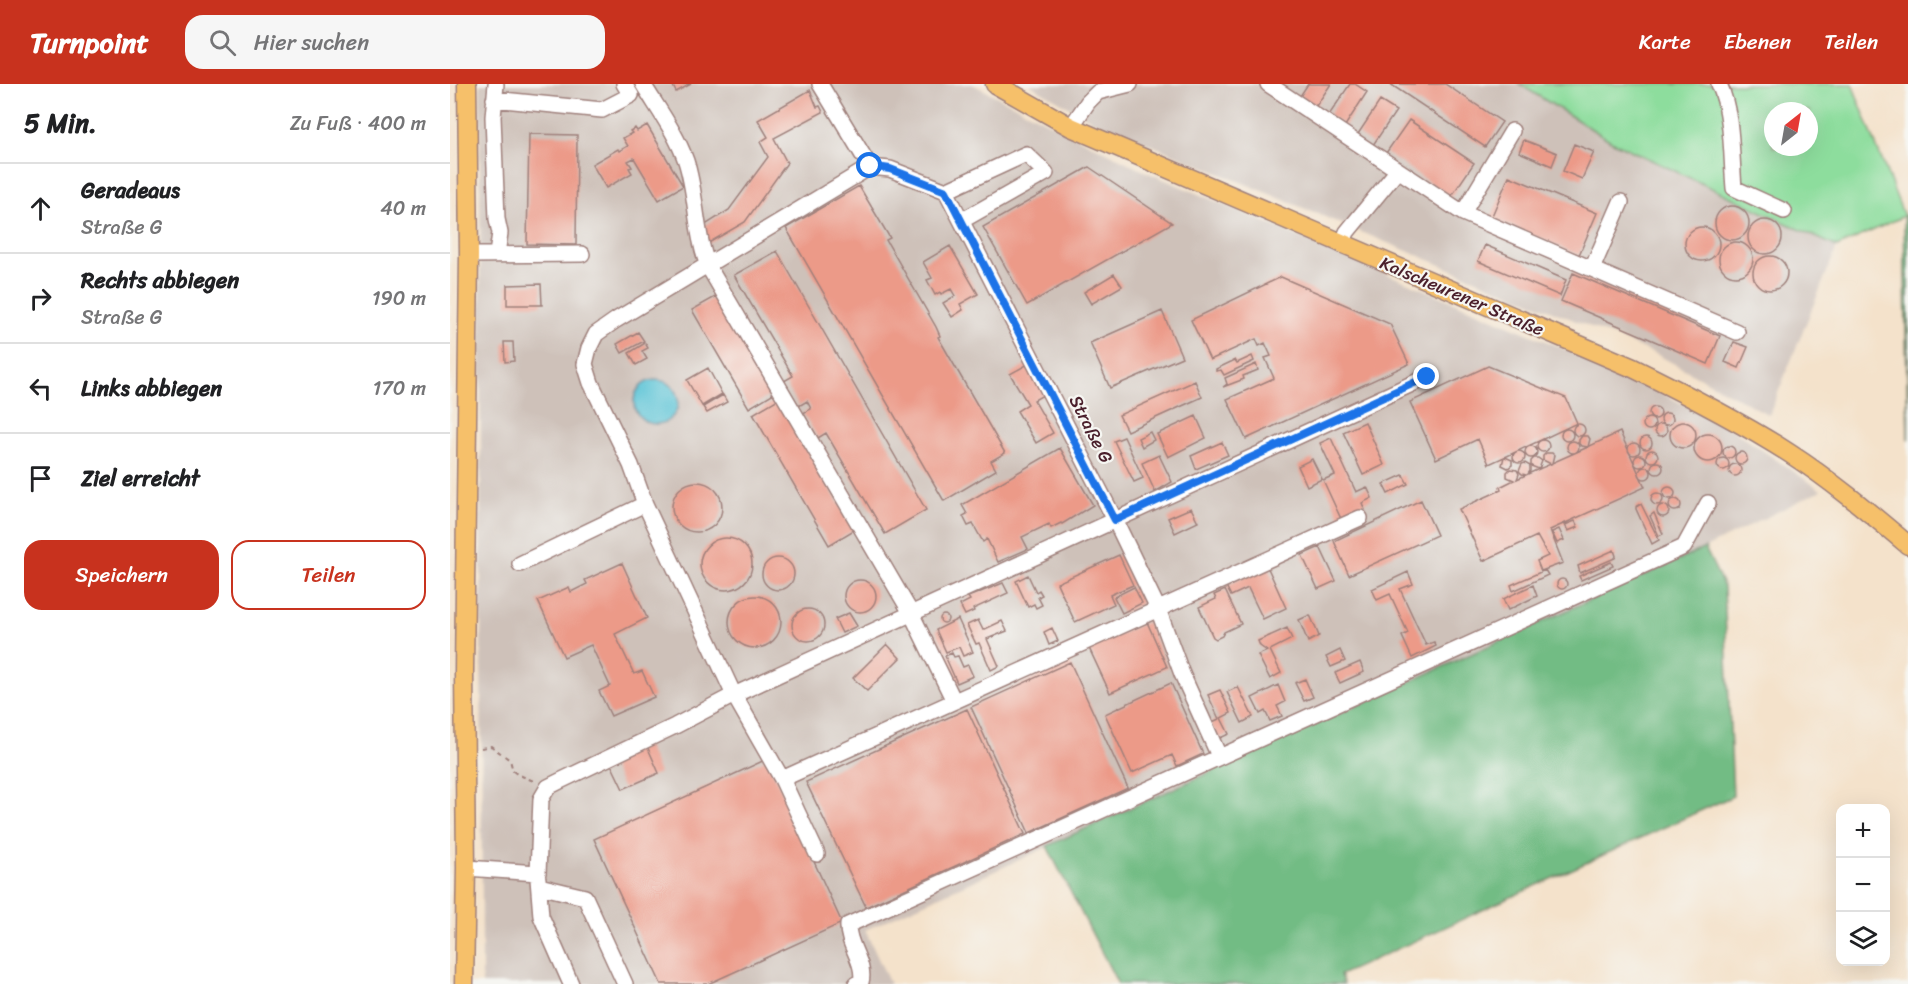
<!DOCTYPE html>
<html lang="de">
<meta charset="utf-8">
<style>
:root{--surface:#fff;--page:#f6f6f6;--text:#202124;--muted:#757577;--line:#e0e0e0;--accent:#c8321e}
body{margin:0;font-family:Sriracha,sans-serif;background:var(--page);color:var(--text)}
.controls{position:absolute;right:18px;bottom:18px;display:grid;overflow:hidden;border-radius:12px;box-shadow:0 6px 24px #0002}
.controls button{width:54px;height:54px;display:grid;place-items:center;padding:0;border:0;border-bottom:2px solid var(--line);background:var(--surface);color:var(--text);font:30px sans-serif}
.compass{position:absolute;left:1314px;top:18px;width:54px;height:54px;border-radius:50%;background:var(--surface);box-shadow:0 6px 24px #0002;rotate:31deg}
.stop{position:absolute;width:18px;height:18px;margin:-14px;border:4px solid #1a73e8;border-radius:50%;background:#fff}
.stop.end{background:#1a73e8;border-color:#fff;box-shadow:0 2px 6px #0008}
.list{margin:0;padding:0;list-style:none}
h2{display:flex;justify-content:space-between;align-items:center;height:78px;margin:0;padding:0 24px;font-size:26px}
h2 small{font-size:20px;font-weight:400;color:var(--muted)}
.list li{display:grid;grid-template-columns:39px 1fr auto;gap:18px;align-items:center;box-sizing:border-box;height:90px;padding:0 24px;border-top:2px solid var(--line)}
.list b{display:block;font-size:22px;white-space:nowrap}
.list p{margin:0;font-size:20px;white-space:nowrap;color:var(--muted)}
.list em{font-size:20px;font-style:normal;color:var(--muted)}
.actions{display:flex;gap:12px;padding:18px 24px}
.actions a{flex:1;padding:14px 0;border:2px solid var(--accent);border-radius:18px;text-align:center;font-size:21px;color:var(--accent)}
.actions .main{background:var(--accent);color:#fff}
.icon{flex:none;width:33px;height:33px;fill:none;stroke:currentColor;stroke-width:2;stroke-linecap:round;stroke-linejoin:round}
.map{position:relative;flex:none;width:1458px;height:900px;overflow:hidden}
header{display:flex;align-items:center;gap:36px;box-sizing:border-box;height:84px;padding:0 30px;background:var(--accent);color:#fff}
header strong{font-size:28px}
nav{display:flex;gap:33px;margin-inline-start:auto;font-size:21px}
.search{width:420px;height:54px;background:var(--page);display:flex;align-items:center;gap:15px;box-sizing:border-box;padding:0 21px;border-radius:18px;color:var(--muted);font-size:22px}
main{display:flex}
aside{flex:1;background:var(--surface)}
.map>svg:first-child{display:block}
.industrial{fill:#cec1b9}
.green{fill:#8ddd9d;stroke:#6c7e64;stroke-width:1.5;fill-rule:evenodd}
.forest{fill:#72bc84;stroke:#5e6e58;stroke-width:1.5}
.water{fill:#5bc4d7;stroke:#527281;stroke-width:1.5}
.building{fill:#ec9a88}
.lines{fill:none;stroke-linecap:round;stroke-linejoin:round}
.minor-casing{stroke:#9f807b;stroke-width:18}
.major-casing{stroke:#9f807b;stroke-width:21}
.path{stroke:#9f807b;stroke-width:2;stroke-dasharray:4.5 4.5;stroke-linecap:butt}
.minor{stroke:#fff;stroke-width:15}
.major{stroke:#f6c06b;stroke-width:18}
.route{stroke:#1a73e8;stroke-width:8}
.labels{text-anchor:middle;stroke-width:4.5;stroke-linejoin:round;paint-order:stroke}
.street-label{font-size:18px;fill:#4a1f2b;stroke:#f6f6f2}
</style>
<header>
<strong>Turnpoint</strong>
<div class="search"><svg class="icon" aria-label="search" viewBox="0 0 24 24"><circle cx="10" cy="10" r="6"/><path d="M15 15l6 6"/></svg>Hier suchen</div>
<nav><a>Karte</a><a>Ebenen</a><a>Teilen</a></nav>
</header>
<main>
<aside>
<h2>5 Min.<small>Zu Fuß · 400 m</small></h2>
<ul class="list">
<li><svg class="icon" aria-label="ahead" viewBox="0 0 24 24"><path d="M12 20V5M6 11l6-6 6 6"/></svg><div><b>Geradeaus</b><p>Straße G</p></div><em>40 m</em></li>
<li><svg class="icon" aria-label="right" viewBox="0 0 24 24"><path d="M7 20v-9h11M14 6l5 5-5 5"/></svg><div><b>Rechts abbiegen</b><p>Straße G</p></div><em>190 m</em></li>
<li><svg class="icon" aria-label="left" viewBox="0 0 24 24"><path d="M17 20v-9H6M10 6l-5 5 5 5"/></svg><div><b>Links abbiegen</b></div><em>170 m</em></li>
<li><svg class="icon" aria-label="arrive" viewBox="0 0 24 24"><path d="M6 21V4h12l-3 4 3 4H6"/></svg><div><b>Ziel erreicht</b></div></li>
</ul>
<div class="actions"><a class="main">Speichern</a><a>Teilen</a></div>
</aside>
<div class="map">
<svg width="1458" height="900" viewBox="0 0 1458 900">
<rect width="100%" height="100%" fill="#f6f6f2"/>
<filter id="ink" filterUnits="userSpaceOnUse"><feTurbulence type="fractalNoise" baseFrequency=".0167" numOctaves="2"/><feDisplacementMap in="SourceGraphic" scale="12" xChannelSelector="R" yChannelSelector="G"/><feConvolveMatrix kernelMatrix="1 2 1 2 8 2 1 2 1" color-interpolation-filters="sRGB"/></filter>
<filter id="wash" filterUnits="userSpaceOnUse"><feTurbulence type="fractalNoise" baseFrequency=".008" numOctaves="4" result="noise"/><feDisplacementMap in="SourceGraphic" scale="24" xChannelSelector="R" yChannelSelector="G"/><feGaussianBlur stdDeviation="1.35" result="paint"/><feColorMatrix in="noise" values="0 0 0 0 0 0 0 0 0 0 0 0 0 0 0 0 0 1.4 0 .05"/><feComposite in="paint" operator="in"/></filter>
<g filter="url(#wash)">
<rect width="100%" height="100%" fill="#f4e2cb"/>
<path class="industrial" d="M30,0h492l172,87 477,202 104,52 96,65 -116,58 -840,382 25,54h-408z
M579,0h490l92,57 226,106 -68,168 -113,-61 -563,-233z"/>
<path class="green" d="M1069,0h333l52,132 -67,31 -226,-106zM1323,27h36v36h-36z"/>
<path class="forest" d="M1458,130v226l-4,-224z
M1255,464l19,39 9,209 -393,179 4,9h-226l-71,-138z"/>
<path class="water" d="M184 318a22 22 0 1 1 44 0a22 22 0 1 1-44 0Z"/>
<g id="blocks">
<path class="building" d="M222,0h19l-15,8z
M858,0h23l-15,22 -16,-10z
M900,0h5l12,8 -22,34 -16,-11z
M940,0h55l57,38 -17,25z
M360,6l7,17 3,-1 3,6 -49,26 13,25 -42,59 -40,23 -3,-18 27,-17 39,-53 -8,-15 8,-5 -10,-17z
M930,17l16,10 -23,34 -15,-11z
M959,36l65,43 -23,34 -65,-44z
M197,41l36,61 -24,14 -25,-42 -6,3 4,6 -3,1 3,5 -26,15 -14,-24 26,-15 1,2 9,-5 -5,-8 9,-5 -2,-2 5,-3 2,3z
M79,50l48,1 -1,110 -49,-1z
M1074,56l33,13 -5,13 -33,-14z
M1124,60l20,8 -12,27 -19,-8z
M639,83l83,56 -145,82 -44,-78z
M1059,92l88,37 -18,42 -88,-37z
M409,102l31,52 -4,2 50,87 4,9 -2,1 67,116 -14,8 5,9 -52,31 -158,-273z
M1265 139a17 17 0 1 1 34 0a17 17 0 1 1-34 0Z
M1298 153a17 17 0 1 1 34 0a17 17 0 1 1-34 0Z
M1235 160a17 17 0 1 1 34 0a17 17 0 1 1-34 0Z
M1269 175a17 17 0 1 1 34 0a17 17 0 1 1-34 0Z
M1035,161l81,35 -6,16 -82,-35z
M500,162l28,48 -18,10 3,6 -11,7 -9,-14 12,-7 -4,-7 -10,5 -1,-2 -5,3 -8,-15 5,-2 -9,-16z
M327,167l149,259 -41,24 -59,-101 -8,5 -15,-25 8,-4 -4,-8 -8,5 -15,-25 9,-5 -59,-101z
M1303 189a17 17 0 1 1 34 0a17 17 0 1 1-34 0Z
M1123,189l147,63 -12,28 -147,-63z
M664,190l8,12 -31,18 -7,-12z
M831,193l109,47 19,40 -163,75 -19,-40 47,-21 -9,-20 6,-2 -6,-13 -6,3 -3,-7 -46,21 -19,-40z
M91,200l1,21h-35v-20z
M267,212l57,97 -25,15 -57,-98z
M712,227l20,46 -72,31 -20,-45z
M188,248l6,9 -22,12 -5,-9z
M54,258h9l1,19 -9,1z
M1284,258l14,5 -9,21 -14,-6z
M195,259l3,5 -6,3 5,8 -11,6 -7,-12z
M802,272l2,5 -30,14 -3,-5 -5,1v-2l19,-9 2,3z
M580,279l17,30 -13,7 19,33 -17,10 -19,-32 11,-7 -18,-30z
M806,280l2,6 -15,6 1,3 -21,8 4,-3 -2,-6z
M1038,282l78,32 11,25 -72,34 7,3v5l-4,3 -6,-3 2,-8 -15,7 -11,-25 -42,20 -26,-57z
M258,284l14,26 -20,12 -15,-26z
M745,297l7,16 -75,34 -8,-16z
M273,311l4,7 -20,11 -4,-6z
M328,315l76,131 -25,15 -76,-131z
M1199 329a6 6 0 1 1 12 0a6 6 0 1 1-12 0Z
M1211 335a6 6 0 1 1 12 0a6 6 0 1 1-12 0Z
M746,332l10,22 -38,19 -11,-23z
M1193 340a6 6 0 1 1 12 0a6 6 0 1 1-12 0Z
M1220 351a13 13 0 1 1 26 0a13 13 0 1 1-26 0Z
M915,338l19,43 -21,10 -20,-43z
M1123 346a6 6 0 1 1 12 0a6 6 0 1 1-12 0Z
M1205 346a6 6 0 1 1 12 0a6 6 0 1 1-12 0Z
M1111 351a6 6 0 1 1 12 0a6 6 0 1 1-12 0Z
M700,348l4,8 -12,7 -4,-9z
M1170,348l25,55 -95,43 13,33 -22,8 -4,-10 11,-5 -11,-20 -54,25 -24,-52 42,-19 -1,-3 14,-7 -7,-3v-5l3,-3 7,1 2,4 -2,5 9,-4 -4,-1 -3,-3 3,-7 3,-1 5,3v5l-2,3 11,-5 -8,-3v-5l3,-3h4l4,3 -3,8 12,-5 -8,-4v-4l3,-3h6l2,2 -2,8 36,-16 -6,-1 -3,-2v-4l3,-4h6l2,3 -2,8z
M1244 364a14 14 0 1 1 28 0a14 14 0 1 1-28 0Z
M674,353l19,41 -9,4 -20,-41z
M1190 359a6 6 0 1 1 12 0a6 6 0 1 1-12 0Z
M881,354l25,54 11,-5 5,11 -10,5 3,7 -23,11 -19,-41 12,-5 -15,-32z
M1087 362a6 6 0 1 1 12 0a6 6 0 1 1-12 0Z
M1117 363a6 6 0 1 1 12 0a6 6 0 1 1-12 0Z
M772,358l6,13 -32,14 -5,-13z
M1178 365a6 6 0 1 1 12 0a6 6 0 1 1-12 0Z
M1273 368a6 6 0 1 1 12 0a6 6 0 1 1-12 0Z
M1075 368a6 6 0 1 1 12 0a6 6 0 1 1-12 0Z
M610,364l33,57 -31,19 -1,-1 -10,5 -2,-4 -27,13 6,12 -30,13 -11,-23 -4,3 -10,-18 -5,2 -5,-10 4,-2 -5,-9z
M1196 372a6 6 0 1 1 12 0a6 6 0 1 1-12 0Z
M1063 373a6 6 0 1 1 12 0a6 6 0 1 1-12 0Z
M1285 374a6 6 0 1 1 12 0a6 6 0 1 1-12 0Z
M709,371l13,27 -17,10 -13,-29z
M1184 377a6 6 0 1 1 12 0a6 6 0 1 1-12 0Z
M1267 380a6 6 0 1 1 12 0a6 6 0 1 1-12 0Z
M862,375l10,20 -15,7 -9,-20z
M1201 384a6 6 0 1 1 12 0a6 6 0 1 1-12 0Z
M1279 386a6 6 0 1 1 12 0a6 6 0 1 1-12 0Z
M1189 389a6 6 0 1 1 12 0a6 6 0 1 1-12 0Z
M953,391l5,9 -20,10 -5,-10z
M222 423a25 25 0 1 1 50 0a25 25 0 1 1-50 0Z
M1213 409a6 6 0 1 1 12 0a6 6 0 1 1-12 0Z
M1201 415a6 6 0 1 1 12 0a6 6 0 1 1-12 0Z
M1219 421a6 6 0 1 1 12 0a6 6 0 1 1-12 0Z
M971,416l16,35 -88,40 -15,-34z
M1191,420l18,36 -7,4 -16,-35v-2z
M1207 427a6 6 0 1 1 12 0a6 6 0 1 1-12 0Z
M741,424l7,14 -23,11 -7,-15z
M1204,429l9,21 -4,2 -9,-20z
M1125,437l3,6 -10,4 -3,-6z
M1109,445l5,11 -7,3 -5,-11z
M250 480a26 26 0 1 1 52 0a26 26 0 1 1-52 0Z
M870,463l16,34 -18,8 -16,-34z
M1164,466l2,6 -1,2 -35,15 -2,-7z
M669,471l14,30 -23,10 4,9 -39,18 -18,-39z
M312 490a16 16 0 1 1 32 0a16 16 0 1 1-32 0Z
M1161,478l2,4 -32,14 -2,-4z
M172,479l25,55 -32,16 19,40 8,-3 12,26 -43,19 -12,-25 11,-5 -19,-41 -27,12 -26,-56 31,-14 2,5 16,-8 -2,-4z
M817,482l19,42 -23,11 -15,-31 -17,8 -5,-10z
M1095,486l3,5 -35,16 -2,-6z
M958,488l5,12 -13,5 26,56 8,-3 2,4 -24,12 -10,-22 6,-3 -18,-39 -13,6 -5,-11z
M578,491l8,17 3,-2 3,5 -4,2 4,8 -6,3 -2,-4 -6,3 -12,-26z
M1107 500a5 5 0 1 1 10 0a5 5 0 1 1-10 0Z
M394 512a16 16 0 1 1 32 0a16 16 0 1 1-32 0Z
M553,499l5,10 -35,16 1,2 -9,4 -5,-10 10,-5 -2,-3z
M1083,501l4,11 -29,14 -5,-11z
M684,503l8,16 -20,10 -8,-16z
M775,506l16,34 -17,8 -2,4 -6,3 -3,-2 -14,-30 17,-8 -2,-4z
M279 538a26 26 0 1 1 52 0a26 26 0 1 1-52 0Z
M342 541a16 16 0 1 1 32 0a16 16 0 1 1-32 0Z
M399,529l8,13 -15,7 -7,-14z
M490 535a4 4 0 1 1 8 0a4 4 0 1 1-8 0Z
M860,531l9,21 -11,6 -9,-22z
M508,535l15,33 -10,4 -4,-9 -13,5 -10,-22z
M528,536l5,10 19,-9 5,10 -20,8 12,27 -8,4 -12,-27 -3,1 -9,-19z
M697,538l20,45 -57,26 -21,-45z
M602,544l6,13 -9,4 -5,-13z
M837,544l5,11 -22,11 11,23 -11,6 -12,-24 9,-4 -7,-5 -2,-5z
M437,560l13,14 -33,33 -14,-13z
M890,566l5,11 -14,6 -5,-10z
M502,569l2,4 4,-1 5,11 5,-2 5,11 -16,7 -12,-27z
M620,578l58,126 -99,45 -58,-126z
M910,578l4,10 -24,11 -5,-10z
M855,595l8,18 -9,4 -9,-18z
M721,599l32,71 -26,12 -5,-11 -40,18 -27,-59z
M828,601l7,17 -8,4 5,10 -12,5 -5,-10 -5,3 -8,-16z
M788,603l15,30 -11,6 -15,-31z
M770,606l11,23 -10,5 8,16 -11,5 -8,-16 9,-4 -11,-24z
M517,625l58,125 -159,73 -60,-125z
M197,662l12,27 -36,16 -13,-27z
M317,675l75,164 -134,61h-47l-67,-145z"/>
</g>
</g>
<g filter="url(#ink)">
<use href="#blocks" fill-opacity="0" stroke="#9f807b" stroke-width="1.5"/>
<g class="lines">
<g class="minor-casing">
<path id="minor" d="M46,0l-3,33 4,102 3,14 -3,21
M193,0c15,25 33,49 43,77 11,34 9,71 22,105l203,347 43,88
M370,0l50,83
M818,0l130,86 -51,62 -5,13
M1269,0c14,31 12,70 15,104l50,23
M44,15l108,11 29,-15 -7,-11
M621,43l17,-25 10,-10 32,-8
M948,86l65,43 274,119
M496,107l80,-37 20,19 -83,47
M1013,129l49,-82
M19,171l113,-1
M1142,185l29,-67
M70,480l125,-60
M332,695l578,-261
M367,770l-35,-75 -48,-84 -89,-191 -14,-39 -40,-82 -6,-19 4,-16 7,-14 20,-14 254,-153 20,2 56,22 169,329 43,89 24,65 37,82
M16,784l72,5 3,-74 7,-12 12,-6 115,-55 59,-31 693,-318
M88,795l3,37 30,68
M89,802l46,11 40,87
M406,900l5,-2c5,-19 -14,-37 -13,-57l836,-378 24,-44"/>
</g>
<g class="major-casing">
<path id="major" d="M545,0l76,43 562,241c53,26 106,53 156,85 42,27 81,60 119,92
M14,900l2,-116 -2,-196 5,-417 -2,-171"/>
</g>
<path class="path" d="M31,664l10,-2 19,14 3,11 4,3 19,8"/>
<use href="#minor" class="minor"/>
<use href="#major" class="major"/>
</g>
</g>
<g class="lines" filter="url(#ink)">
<path class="route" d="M420,82l20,3 56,22 169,329 312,-143"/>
</g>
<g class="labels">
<g class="street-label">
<text transform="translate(1012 212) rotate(23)" y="6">Kalscheurener Straße</text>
<text transform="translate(641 345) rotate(63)" y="6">Straße G</text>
</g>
</g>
</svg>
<div class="controls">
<button>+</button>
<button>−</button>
<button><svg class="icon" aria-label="layers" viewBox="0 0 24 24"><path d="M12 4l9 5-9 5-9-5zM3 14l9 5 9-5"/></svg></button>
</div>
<svg class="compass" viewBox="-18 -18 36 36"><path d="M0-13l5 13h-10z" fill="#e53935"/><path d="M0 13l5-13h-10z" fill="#757577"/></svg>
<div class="stop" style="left:420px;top:82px"></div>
<div class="stop end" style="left:977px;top:293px"></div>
</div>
</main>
